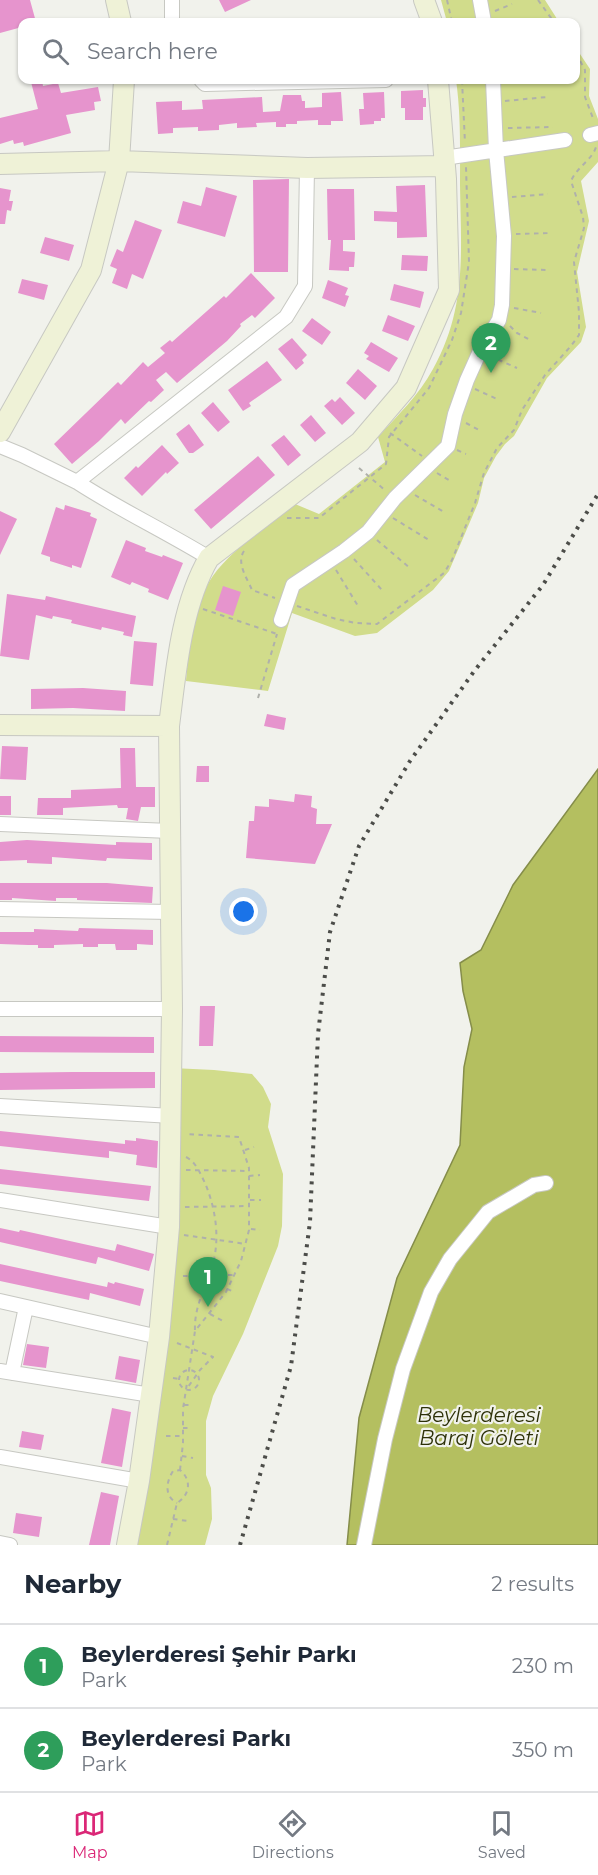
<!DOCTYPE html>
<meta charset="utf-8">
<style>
:root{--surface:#fff;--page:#f6f6f7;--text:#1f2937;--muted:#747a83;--line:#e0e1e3;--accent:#db2777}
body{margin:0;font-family:Montserrat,sans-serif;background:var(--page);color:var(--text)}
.you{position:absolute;left:244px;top:912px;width:21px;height:21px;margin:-15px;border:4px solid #fff;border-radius:50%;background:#1a73e8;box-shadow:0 0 0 9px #1a73e833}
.badge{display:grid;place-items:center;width:39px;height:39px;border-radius:50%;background:var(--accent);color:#fff;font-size:20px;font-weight:700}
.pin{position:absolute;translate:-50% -50px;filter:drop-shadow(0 2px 3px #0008)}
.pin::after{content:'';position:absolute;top:32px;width:21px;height:18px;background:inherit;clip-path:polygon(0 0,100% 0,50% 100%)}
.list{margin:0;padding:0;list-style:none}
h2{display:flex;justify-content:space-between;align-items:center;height:78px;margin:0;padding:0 24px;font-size:26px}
h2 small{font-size:20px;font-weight:400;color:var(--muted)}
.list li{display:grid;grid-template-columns:39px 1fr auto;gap:18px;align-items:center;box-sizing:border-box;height:84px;padding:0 24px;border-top:2px solid var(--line)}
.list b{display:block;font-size:22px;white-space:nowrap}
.list p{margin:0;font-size:20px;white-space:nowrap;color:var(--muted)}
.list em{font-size:20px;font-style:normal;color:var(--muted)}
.icon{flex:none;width:33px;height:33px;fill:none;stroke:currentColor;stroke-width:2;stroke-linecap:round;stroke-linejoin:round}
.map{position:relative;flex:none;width:598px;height:1545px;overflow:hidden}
.search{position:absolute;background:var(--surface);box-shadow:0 2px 4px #0004;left:18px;right:18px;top:18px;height:66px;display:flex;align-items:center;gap:15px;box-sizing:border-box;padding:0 21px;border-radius:12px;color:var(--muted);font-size:22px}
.sheet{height:246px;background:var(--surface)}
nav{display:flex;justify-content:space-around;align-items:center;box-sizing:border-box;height:84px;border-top:2px solid var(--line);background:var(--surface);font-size:16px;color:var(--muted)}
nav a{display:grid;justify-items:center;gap:3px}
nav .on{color:var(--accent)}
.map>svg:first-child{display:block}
.green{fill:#d1dc8b}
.water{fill:#b4bf60;stroke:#858d4a;stroke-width:1.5}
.building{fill:#e694cd}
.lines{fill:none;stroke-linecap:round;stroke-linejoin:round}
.street-casing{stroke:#c7c8c2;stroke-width:16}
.secondary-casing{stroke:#c7c8c2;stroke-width:22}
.path{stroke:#afb0ab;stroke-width:2;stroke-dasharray:4.5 4.5;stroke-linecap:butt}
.street{stroke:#fff;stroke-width:14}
.secondary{stroke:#eff2d7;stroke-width:20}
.rail{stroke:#4c4d49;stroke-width:4;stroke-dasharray:3 6;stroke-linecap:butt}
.labels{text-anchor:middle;stroke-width:4.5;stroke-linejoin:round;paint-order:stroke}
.water-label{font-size:20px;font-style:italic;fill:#2d3108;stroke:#f1f2ec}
</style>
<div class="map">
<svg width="598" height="1545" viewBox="0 0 598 1545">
<rect width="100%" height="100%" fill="#f1f2ec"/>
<path class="green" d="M441,0h104l14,22h-112z
M576,48l14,21 -1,27 9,23v43l-17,19 8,40 -12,51 9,55 -5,15 -34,36 -33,58 -9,8 -9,12 -12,22 -6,25 -29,68 -16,19 -56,43 -22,3 -63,-23 -24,78 -82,-10c3,-34 6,-69 23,-99 16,-28 61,-58 86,-78l24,10 66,-52 -7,-25c19,-21 41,-42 55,-68 34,-61 28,-117 27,-184 0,-35 1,-71 -4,-105h120z
M172,1068l42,2 38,4 11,13 8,17 -3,23 15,47 -1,52 -4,20 -35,88 -30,62 -7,25v54l5,13 1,31 -7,26h-78l12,-64z"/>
<path class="water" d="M598,769v776h-251l12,-127 38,-140 63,-133 4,-78 8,-38 -9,-38 -3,-28 21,-13 32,-65z"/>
<path class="building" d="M0,0h30l6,22h-14v5l-22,6z
M219,0h32l-26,12z
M42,80l1,6 15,-3 3,10 37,-6 3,14 -7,1 1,8 -29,5 5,18 -47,13 -1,-4 -9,2 -1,-4 -13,4v-26l38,-9 -7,-27z
M423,90v8h3v9h-3v13h-18v-12h-4v-17z
M341,92l2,29h-12v4h-13v-5l-21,1v3h-11v3h-10v-5l-20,1 1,4 -20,1v-5l-18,2v5l-21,1v-4l-25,1v5l-15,1 -2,-32 26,-1v9l21,-1 -1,-9 60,-3 1,15 17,-1 3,-16h18l1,6h3v7l17,-1v-14z
M384,92l1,26h-4v3h-7v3l-14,1 -1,-16h5l-1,-16z
M289,179l-1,93h-34l-1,-92z
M425,185l2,52 -30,1v-16l-23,-1v-10l23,1 -1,-26z
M206,187l31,9 -12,41 -48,-14 6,-22 18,5z
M0,188l11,2 -2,11h4l-2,10 -4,-1 -2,14h-5z
M327,189h27l1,51h-12v11l12,1 -1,15h-5v4l-20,-1 2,-30h-3z
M135,220l27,10 -19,49 -11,-5 -5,15 -15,-6 5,-14 -7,-3 7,-17 6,3z
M45,237l29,8 -5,16 -29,-8z
M402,255l26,1 -1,15 -26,-1z
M251,273l24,25 -20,20 -3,-3 -12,9 1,2 -14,15 -50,42 -11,-11 -10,8 8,10 -13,12 -2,-1 -24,23 -4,-5 -22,22 -27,23 -18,-20 64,-62 3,3 22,-23 5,5 17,-14 -5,-5 10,-8 2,2 52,-46 2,2z
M22,279l26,6 -4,15 -26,-7z
M328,280l20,8 -3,7 4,1 -4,11 -23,-9z
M394,284l30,8 -4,16 -30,-8z
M388,315l27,11 -7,15 -26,-10z
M312,318l19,14 -9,13 -20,-14z
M292,338l15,17 -5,5 2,3 -8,7 -18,-21z
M371,342l27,16 -9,14 -23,-13 3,-3 -5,-3z
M267,361l15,19 -33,23 2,3 -8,5 -15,-21z
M358,369l19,17 -12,14 -19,-17z
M340,397l15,16 -13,12 -18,-19 8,-7 3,3z
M213,402l17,20 -12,10 -17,-19z
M311,415l15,18 -11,9 -15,-17z
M189,424l15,21 -11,8h-4l-13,-19z
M284,435l17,20 -13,11 -17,-21z
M162,445l17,18 -12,11 -1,-2 -24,24 -18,-18 12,-12 2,2z
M258,456l17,19 -64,54 -17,-19z
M65,505l26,8 -1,3 7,3 -16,49 -9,-3v3l-22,-7v-4l-9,-3 15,-47 8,3z
M0,511l17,8 -17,36z
M126,540l20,8 -1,3 17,6 1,-2 20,8 -15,37 -20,-8 1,-3 -17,-7 -2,3 -19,-8z
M223,586l18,6 -8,24 -18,-6z
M7,594l38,6 1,-4 90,20 -4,21 -9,-2 1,-3 -22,-5 -1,3 -30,-7 1,-3 -19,-4 -1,3 -16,-4 -7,45 -29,-4z
M134,641l23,2 -4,43 -23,-2z
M83,688l43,3 -1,20 -52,-3 -42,1v-20z
M267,714l19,4 -2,12 -20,-4z
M2,746l26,1 -2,33 -26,-1z
M120,748h15l1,39h19v20h-14l-3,14 -12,-2 2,-11h-10l-1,-3 -54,3v7h-26l1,-17h33v-8l50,-2z
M197,766h12v16h-13z
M295,794l17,2 -1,11 6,2 -1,15h16l-17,40 -69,-6 3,-37h5l1,-15 14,1v-8l25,3z
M0,796h11v19h-11z
M27,840l89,5v-3l36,1v17l-45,-2 -1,3 -54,-4v7l-25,-1v-3l-27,1v-19z
M0,883h107l46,4 -1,16 -75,-3v-2h-21v3l-44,-3v2h-12z
M79,928l74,2v15l-16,-1v6h-21l-1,-6h-17v3h-15v-3l-29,1v3h-16v-3h-10l-28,-1v-12h34v-3l44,2z
M200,1006h15l-2,40h-14z
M0,1036l154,1v16l-154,-1z
M72,1072h83v16l-155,2v-17z
M0,1131l125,13v-4l11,1v-3l22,3 -1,27 -21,-3 1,-10 -28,-4v7l-109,-12z
M0,1169l151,17 -2,15 -149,-17z
M0,1228l19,4 1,-2 95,21 2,-7 37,10 -5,17 -51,-14 -2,7 -96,-22z
M0,1264l107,23 1,-5 6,2 1,-2 29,7 -4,17 -50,-13 -1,7 -89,-19z
M27,1344l22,3 -3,21 -23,-3z
M119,1356l21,4 -4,23 -21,-4z
M112,1408l19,4 -9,55 -21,-4z
M22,1431l22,4 -3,15 -22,-3z
M101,1492l18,4 -9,49h-21z
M16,1513l26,4 -3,20 -26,-4z"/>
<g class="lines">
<g class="street-casing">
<path id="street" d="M172,0v22
M480,0l4,22
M201,80l4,4 181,-4
M590,135l8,-2
M444,158l121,-18
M0,446l22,9 55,27 209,-165 19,-31 2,-118
M77,482c43,28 88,49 132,76
M281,620l12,-35 51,-34 24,-19 27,-34 53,-52 7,-32 12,-34 13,-29 19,-31 3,-15 2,-69 -8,-86 -3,-70
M0,824l170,7
M0,909l171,3
M0,1009h172
M0,1106l172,10
M0,1200l169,27
M0,1301l159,36
M0,1371l151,24
M12,1373l14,-66
M0,1457l139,24
M0,1543l10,2
M364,1545l21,-106 18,-70 28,-77 19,-33 38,-47 46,-27 12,-2"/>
</g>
<g class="secondary-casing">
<path id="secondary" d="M116,0l5,22
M424,0l8,22
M0,164l119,-3 188,7 138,-2
M0,432l91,-162 28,-109 5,-81
M0,725l169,1
M127,1545l12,-64 20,-144 10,-110 3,-218 -3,-283c7,-55 12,-120 40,-168l151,-116 46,-54 43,-98 -3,-111 -8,-99"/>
</g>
<path class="path" d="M447,0l5,22
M538,0l16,22
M495,11l17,-7
M576,53l9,17v27l9,24
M462,80l3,63
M505,101l42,-4
M508,128l45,-1
M512,197l36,-3
M516,234l36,-1
M514,269l33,1
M514,308l27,5
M510,326l7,7 13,7
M490,356l27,12
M475,389l22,10
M466,423l13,7
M390,433l32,23
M457,450l9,4
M359,468l27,23
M437,473l15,9
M415,495l29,17
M287,518h32l67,-54 3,-27 40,-49 23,-48 9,-27 8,-51 -3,-95
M393,518l36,22
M377,540l34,29
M244,551c-8,12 3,27 8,39l23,8
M354,559l28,31
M336,570l22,36
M297,606l39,13 20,4 21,1 67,-51 8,-13 23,-57 9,-30 13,-25 17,-18 8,-20 23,-35 26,-29 8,-11v-23l-5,-50 10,-34 -1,-11 -12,-36c6,-14 21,-21 25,-34
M203,609l74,25
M258,698l19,-64
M245,1150l9,-3
M186,1157c10,5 14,16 19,26 11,26 16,59 6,86 -7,22 -17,39 -16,62
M186,1170l63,1
M249,1176l11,-1
M250,1200h11
M185,1207l65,-1
M251,1229l9,1
M184,1235l62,9
M183,1276l51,-1
M227,1289l8,3
M210,1314l13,7
M177,1343l36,14 -13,13 -12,17
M179 1380a10 10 0 1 1 20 0a10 10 0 1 1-20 0Z
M173,1378l6,1
M184,1405h9
M183,1428h8
M166,1436h17
M182,1456l11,2
M180,1470l3,-27v-34l12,-78 31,-39 15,-31 8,-31v-62l-10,-31 -52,-3
M173,1519l15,2
M167,1545l10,-42c13,-8 15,-23 3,-33l-7,1c-7,11 -9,25 4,32"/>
<use href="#street" class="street"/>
<use href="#secondary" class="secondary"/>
<path class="rail" d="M240,1545l51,-179 19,-144 8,-188 12,-102 29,-86 51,-85 65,-91 68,-85 55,-91"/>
</g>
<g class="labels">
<g class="water-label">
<text x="479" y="1422">Beylerderesi<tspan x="479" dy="23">Baraj Göleti</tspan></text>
</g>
</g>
</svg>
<div class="you"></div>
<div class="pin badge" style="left:208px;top:1307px;background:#2e9e5b">1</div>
<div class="pin badge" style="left:491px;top:373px;background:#2e9e5b">2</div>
<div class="search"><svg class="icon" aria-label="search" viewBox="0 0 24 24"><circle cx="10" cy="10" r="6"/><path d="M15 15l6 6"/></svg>Search here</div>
</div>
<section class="sheet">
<h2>Nearby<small>2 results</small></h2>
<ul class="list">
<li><span class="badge" style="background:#2e9e5b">1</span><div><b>Beylerderesi Şehir Parkı</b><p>Park</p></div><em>230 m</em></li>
<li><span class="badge" style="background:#2e9e5b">2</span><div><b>Beylerderesi Parkı</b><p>Park</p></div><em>350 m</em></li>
</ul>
</section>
<nav>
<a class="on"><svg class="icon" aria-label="map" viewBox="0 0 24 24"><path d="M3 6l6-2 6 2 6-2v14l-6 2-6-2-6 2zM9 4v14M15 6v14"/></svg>Map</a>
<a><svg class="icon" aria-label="directions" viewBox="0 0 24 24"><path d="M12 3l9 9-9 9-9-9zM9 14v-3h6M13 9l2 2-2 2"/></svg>Directions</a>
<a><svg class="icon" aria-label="saved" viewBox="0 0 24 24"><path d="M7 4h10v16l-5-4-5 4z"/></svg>Saved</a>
</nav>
